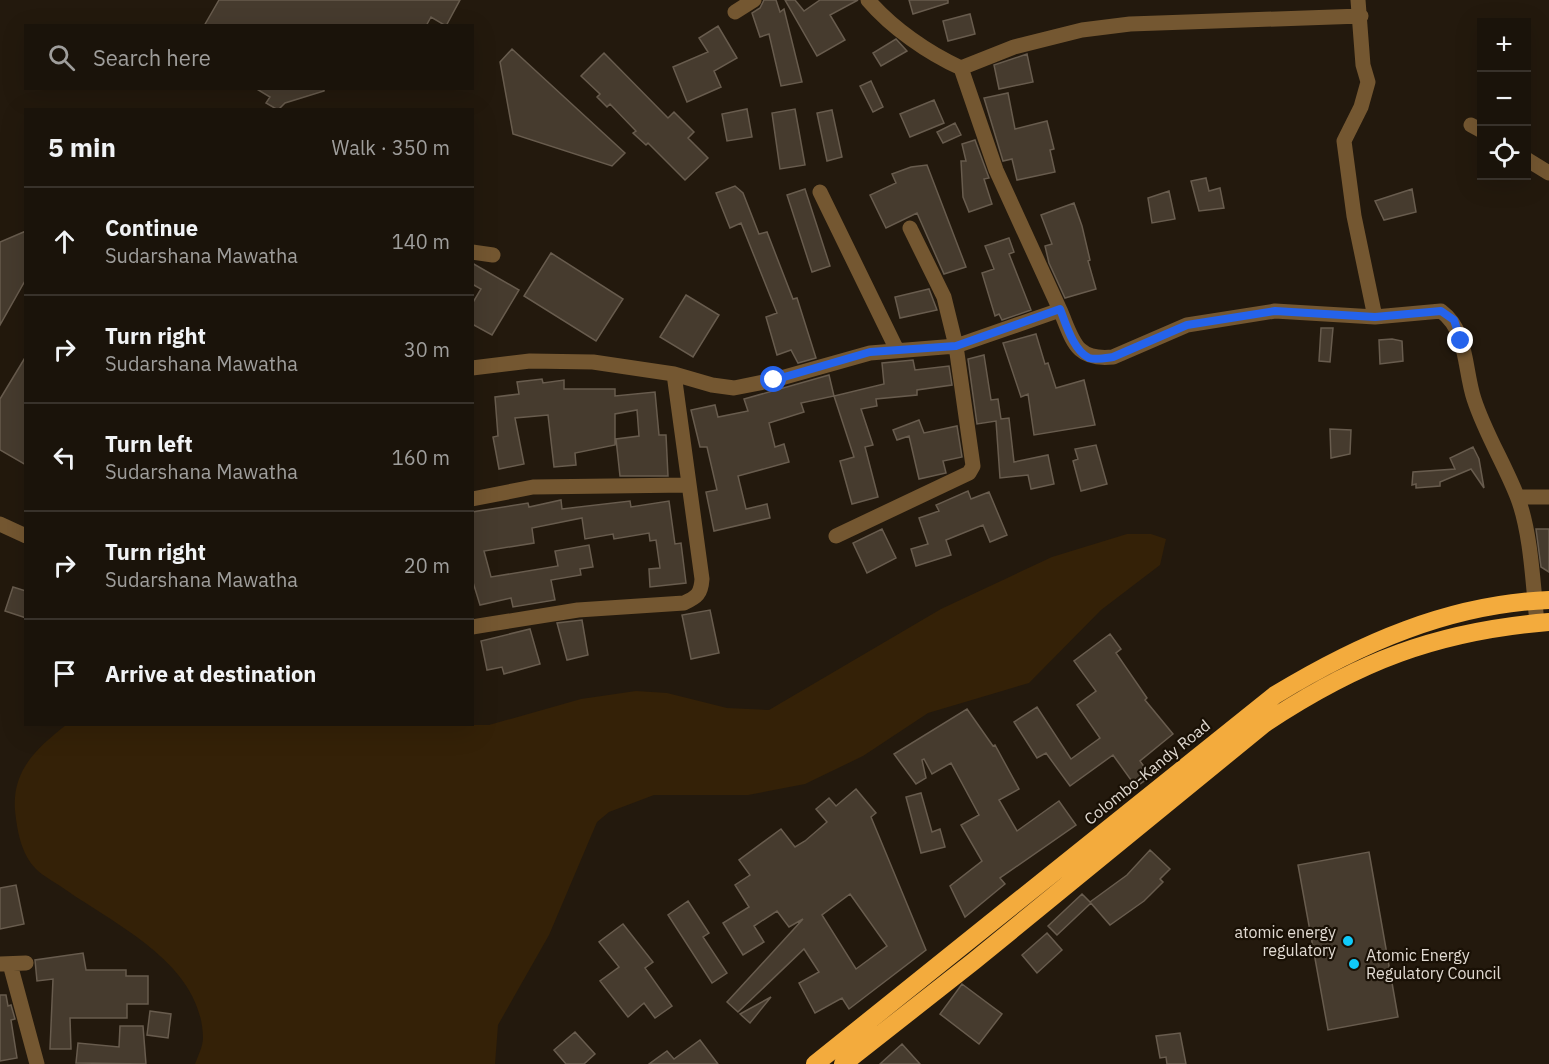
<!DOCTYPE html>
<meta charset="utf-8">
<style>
:root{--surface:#1a130a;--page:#231c13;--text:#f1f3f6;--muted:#9f9e9c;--line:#38322b}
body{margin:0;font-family:"IBM Plex Sans",sans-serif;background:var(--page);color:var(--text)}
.controls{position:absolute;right:18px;top:18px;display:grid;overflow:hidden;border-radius:0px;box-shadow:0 6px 24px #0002}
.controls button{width:54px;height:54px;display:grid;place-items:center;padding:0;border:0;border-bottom:2px solid var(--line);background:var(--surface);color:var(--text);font:30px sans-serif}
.stop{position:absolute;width:18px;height:18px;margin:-14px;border:4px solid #2563eb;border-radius:50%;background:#fff}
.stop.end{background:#2563eb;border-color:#fff;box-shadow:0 2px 6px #0008}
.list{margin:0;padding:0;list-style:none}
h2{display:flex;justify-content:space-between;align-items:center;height:78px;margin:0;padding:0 24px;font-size:26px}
h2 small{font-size:20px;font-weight:400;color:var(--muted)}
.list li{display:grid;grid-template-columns:39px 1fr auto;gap:18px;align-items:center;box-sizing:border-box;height:108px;padding:0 24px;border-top:2px solid var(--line)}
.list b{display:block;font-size:22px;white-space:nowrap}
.list p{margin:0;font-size:20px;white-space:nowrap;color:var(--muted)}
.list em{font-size:20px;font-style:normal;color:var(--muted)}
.icon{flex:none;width:33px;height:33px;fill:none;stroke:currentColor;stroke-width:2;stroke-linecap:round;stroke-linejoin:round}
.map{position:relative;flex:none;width:1549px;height:1064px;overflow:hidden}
.search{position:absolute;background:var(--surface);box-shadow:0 6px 24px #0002;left:24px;top:24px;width:450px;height:66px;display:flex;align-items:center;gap:15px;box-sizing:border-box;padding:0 21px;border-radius:0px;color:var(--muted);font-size:22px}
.panel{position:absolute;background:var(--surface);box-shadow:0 6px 24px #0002;left:24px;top:108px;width:450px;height:618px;border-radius:0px}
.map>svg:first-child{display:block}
.green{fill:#342107}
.building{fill:#463b2e;stroke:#685c4e;stroke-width:1.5;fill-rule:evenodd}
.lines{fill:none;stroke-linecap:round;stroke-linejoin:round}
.minor{stroke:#745731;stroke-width:15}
.highway{stroke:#f3ab3d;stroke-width:18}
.route{stroke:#2563eb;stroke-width:8}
.poi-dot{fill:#10cafa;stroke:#191005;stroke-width:2}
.labels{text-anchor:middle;stroke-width:4.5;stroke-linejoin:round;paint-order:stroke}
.street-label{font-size:16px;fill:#e1dad2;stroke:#191005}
.poi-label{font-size:16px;fill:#e1dad2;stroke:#191005;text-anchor:end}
</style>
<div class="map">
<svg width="1549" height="1064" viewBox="0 0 1549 1064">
<rect width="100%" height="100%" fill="#23190d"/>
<path class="green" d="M1127,534h24l15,5 -6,26 -59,45 -72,73 -101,30 -65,43 -58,28 -57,11h-94l-45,17 -12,10 -48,113 -51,90 -3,39h-300c3,-8 8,-18 8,-26 -1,-73 -85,-112 -137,-148 -9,-7 -22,-13 -30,-21 -15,-15 -19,-39 -21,-59 -3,-40 22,-62 51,-85h423l92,-26 55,-8 31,2 60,15 42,2 172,-101 111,-52z"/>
<path class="building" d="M219,0h241l-14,26 -15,-9 -5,9h-222z
M764,0h12l4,12 4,-3 18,73 -21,4 -12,-52 -9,3 -8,-24 8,-5z
M785,0h10l9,11 16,-11h38l-28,15 15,25 -28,16z
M909,0h39v3l-35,11z
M970,14l5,20 -27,7 -5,-20z
M718,26l19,32 -23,13 7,16 -34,15 -14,-35 35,-15 -9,-14z
M896,39l11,12 -26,15 -8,-13z
M512,49l113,104 -13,13 -99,-32 -13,-72z
M604,53l64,65 6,-6 20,20 -6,6 20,20 -23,22 -37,-37 -2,2 -13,-12 3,-2 -26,-27 -3,3 -10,-10 3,-3 -19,-18z
M1027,54l6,28 -34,7 -5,-24z
M871,81l12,26 -10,5 -13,-26z
M255,88h69v3l-39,12 -7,7 -12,-7 4,-6z
M1008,93l7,36 32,-8 7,28 -4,1 5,22 -38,8 -5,-21 -9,2 -19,-63z
M934,100l10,23 -34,14 -10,-23z
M747,109l5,28 -25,4 -5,-27z
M795,109l10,56 -25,4 -8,-56z
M832,110l10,47 -15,4 -10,-48z
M955,123l6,12 -18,8 -6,-11z
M975,140l14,38 -5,1 8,25 -23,8 -6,-15 -2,-36h5l-4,-17z
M927,165l39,102 -22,7 -27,-61 -31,15 -16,-33 26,-12 -4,-9 19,-7z
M1206,178l3,13 11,-3 4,20 -25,3 -8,-30z
M735,186l8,7 16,41 8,-2 26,67 4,-1 19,60 -18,5 -7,-13 -14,5 -11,-38 11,-4 -36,-90 -11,5 -14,-35z
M805,189l25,77 -18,6 -25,-77z
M1412,189l4,23 -32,8 -9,-19z
M1169,191l6,28 -23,4 -4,-25z
M1074,203l8,23 8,34 -2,1 8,28 -31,9 -16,-35 -4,-17 7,-2 -11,-29z
M26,231v48l-26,46v-83z
M1009,238l5,14 -5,2 22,56 -29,10 -3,-6 -4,2 -13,-43 12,-4 -9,-23z
M551,253l72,46 -27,42 -72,-45z
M472,263l47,27 -27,45 -20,-11v-20l9,-15 -9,-5z
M929,289l8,21 -37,8 -5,-21z
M686,295l33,20 -26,42 -33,-20z
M1321,328h12l-3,34 -11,-1z
M1036,334l9,30 3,-1 8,25 28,-8 11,45 -61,10 -6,-41 -7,3 -18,-54z
M1392,339l10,2 1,20 -23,3 -1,-24z
M984,355l7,45 7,-1 3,20 8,-1 5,44 34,-7 6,29 -23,5 -3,-14 -28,3 -4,-57 -19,3 -9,-65z
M26,356v109l-26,-15v-51z
M913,360l2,10 34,-4 3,19 -35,5v5l-41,4 1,7 -16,3 12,36 -8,2 13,50 -26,7 -12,-43 14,-4 -20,-61 50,-12 -2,-21z
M829,375l5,21 -33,7 3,9 -35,11 6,24 9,-3 5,18 -51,14 8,33 21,-5 3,14 -56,13 -8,-39 11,-2 -10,-43h-7l-9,-37 24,-5 3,12 30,-6 -4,-12z
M542,379l1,4 21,-3v9h51v7l40,-4 4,43h7l2,41h-48l-4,-37 23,-3 -2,-26 -22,4v31l-40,8 1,12 -22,2 -6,-52 -33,3 9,46 -25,5 -6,-32 5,-1 -3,-39 24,-3 -2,-12z
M919,420l5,13 33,-7 5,31 -19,4 3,12 -27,6 -10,-43 -12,4 -4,-10z
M1330,429l21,1 -1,24 -19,4z
M1096,445l11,39 -26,7 -8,-30 5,-2 -3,-10z
M1473,447l6,12 5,29 -13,-19 -31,13v4l-24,2v-4l-4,1 1,-13 42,-3 -5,-11z
M968,491l3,8 18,-7 18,43 -17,7 -7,-17 -37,15 5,15 -35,11 -5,-17 17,-5 -9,-26 20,-7 -3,-6z
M561,500l1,9 68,-8 1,6 38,-6 6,43 6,-1 5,40 -36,4 -1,-18 11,-1 -4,-28 -6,1 -1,-8 -35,6 -1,-5 -28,5 -3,-21 -50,10 2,15 -50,8 7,26 67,-11 -3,-15 34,-6 4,22 -13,2 1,6 -30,5 4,20 -42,7 -2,-9 -31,7 -8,-26v-67l56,-9 1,4z
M882,529l14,29 -29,15 -14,-30z
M1536,529h13v43l-8,-5z
M13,587l13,4v27l-21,-7z
M710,610l9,43 -28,6 -9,-44z
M582,620l6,35 -21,5 -10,-37z
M530,629l10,35 -36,10 -2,-7 -15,3 -6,-29z
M1110,634l11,15 -5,4 31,45 -2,2 28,34 -33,27 11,15 -15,11 -23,-32 -43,31 -24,-33 -9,5 -23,-36 23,-15 34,52 29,-21 -23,-33 19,-14 -22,-30z
M967,709l26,37 2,-1 24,44 -20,11 18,31 42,-30 17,24 -76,53 5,6 -40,33 -15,-31 32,-25 -21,-36 18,-10 -28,-52 -19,11 -8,-15 -2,1 4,18 -10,6 -22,-30z
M856,789l20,24 -5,4 55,133 -77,59 -7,-11 -27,15 -16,-30 20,-11 -15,-23 -66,63 -11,-10 76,-83 -14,8 -12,-16 -23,15 10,16 -21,13 -20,-32 26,-16 -14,-22 15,-10 -11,-15 42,-31 14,18 10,-6 22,-19 -11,-13 13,-11 7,8zM850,894l37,52 -31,23 -34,-54z
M921,793l11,39 8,-3 5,18 -24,6 -15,-56z
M1150,850l20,19 -10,10 3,3 -19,19 -34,24 -20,-23 37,-27z
M1369,852l29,165 -70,13 -30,-165z
M16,885l8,39 -24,5v-41z
M1082,894l9,9 -34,32 -9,-9z
M688,901l21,32 -6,4 24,36 -15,10 -44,-68z
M623,924l30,38 -8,6 27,38 -17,12 -11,-15 -16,14 -28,-36 19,-14 -20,-25z
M1047,933l15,17 -25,23 -15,-18z
M83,953l3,17h40v6h22v28h-21v14h-57l1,31h-21l3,-70 -16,2 -2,-21z
M962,984l40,30 -23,30 -39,-30z
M0,995h6l2,11 3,-1 4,14 -4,1 6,38 -17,3z
M771,997l-21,26 -10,-9z
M150,1011l21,3 -3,24 -21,-3z
M120,1026h23l3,38 -70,-1 2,-20 41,4z
M575,1032l20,22 -11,10h-18l-12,-14z
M1180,1033l6,31h-19l-1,-7 -6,1 -4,-22z
M700,1040l18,24h-69l18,-13 7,8z
M902,1044l18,20h-40z"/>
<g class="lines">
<path class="minor" d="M868,0c24,28 60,53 93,68l53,-21 68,-17 48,-6 231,-8
M1358,0l5,65 5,17 -7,25 -17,34 10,75 21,101
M735,12l19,-12
M961,68l35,102 64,140
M1471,125l11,6
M1526,159l23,14
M820,192l76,156
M472,252l21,3
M472,368l58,-7 63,1 81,12 38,11 22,3 40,-8 96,-27 86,-7 104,-36c13,30 15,51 53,47l74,-32 88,-14 100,6 66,-6c27,20 23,58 33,88 11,34 30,64 43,97 14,35 16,89 20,127
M1518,497h31
M472,499l61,-12 155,-2
M0,524l26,12
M836,536l133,-63 4,-7 -17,-120 -12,-49 -34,-69
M472,627l106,-17 106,-7c13,-6 17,-9 18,-24l-28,-205
M0,964l26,-1
M10,964l27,100"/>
<path class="highway" d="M815,1064l460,-369c84,-51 174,-91 274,-95
M843,1064l131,-103 290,-237c93,-62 173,-93 285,-102"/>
</g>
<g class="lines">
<path class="route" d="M774,380l96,-28 86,-6 104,-37c6,15 13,41 29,49 7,2 17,0 24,-1l74,-32 88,-14 100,6 66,-6 13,9 7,21"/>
</g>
<g class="poi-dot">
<circle cx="1348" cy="941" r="6"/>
<circle cx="1354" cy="964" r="6"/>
</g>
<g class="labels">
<g class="street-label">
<text transform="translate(1147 772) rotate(-39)" y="6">Colombo-Kandy Road</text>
</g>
<g class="poi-label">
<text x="1336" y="938">atomic energy<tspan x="1336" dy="18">regulatory</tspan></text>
<text x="1366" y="961" text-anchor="start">Atomic Energy<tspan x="1366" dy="18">Regulatory Council</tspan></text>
</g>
</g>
</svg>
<div class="controls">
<button>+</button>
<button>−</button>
<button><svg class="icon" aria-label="locate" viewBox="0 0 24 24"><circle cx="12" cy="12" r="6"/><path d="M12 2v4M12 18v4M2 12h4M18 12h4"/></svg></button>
</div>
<div class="stop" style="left:774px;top:380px"></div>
<div class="stop end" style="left:1461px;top:341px"></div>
<div class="search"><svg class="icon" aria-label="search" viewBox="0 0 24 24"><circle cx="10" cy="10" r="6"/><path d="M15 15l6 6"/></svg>Search here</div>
<section class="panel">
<h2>5 min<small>Walk · 350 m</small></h2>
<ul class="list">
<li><svg class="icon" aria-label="ahead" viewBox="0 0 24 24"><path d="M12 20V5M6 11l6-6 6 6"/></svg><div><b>Continue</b><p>Sudarshana Mawatha</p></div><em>140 m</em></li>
<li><svg class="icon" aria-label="right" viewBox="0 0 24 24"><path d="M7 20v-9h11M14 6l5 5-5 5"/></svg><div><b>Turn right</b><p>Sudarshana Mawatha</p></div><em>30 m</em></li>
<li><svg class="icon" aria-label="left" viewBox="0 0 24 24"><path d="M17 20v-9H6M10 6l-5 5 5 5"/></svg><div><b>Turn left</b><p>Sudarshana Mawatha</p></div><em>160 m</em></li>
<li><svg class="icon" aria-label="right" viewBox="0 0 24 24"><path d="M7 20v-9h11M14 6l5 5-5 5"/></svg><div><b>Turn right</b><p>Sudarshana Mawatha</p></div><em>20 m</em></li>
<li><svg class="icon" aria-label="arrive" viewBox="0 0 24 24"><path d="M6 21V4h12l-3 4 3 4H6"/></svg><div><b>Arrive at destination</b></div></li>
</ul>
</section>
</div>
